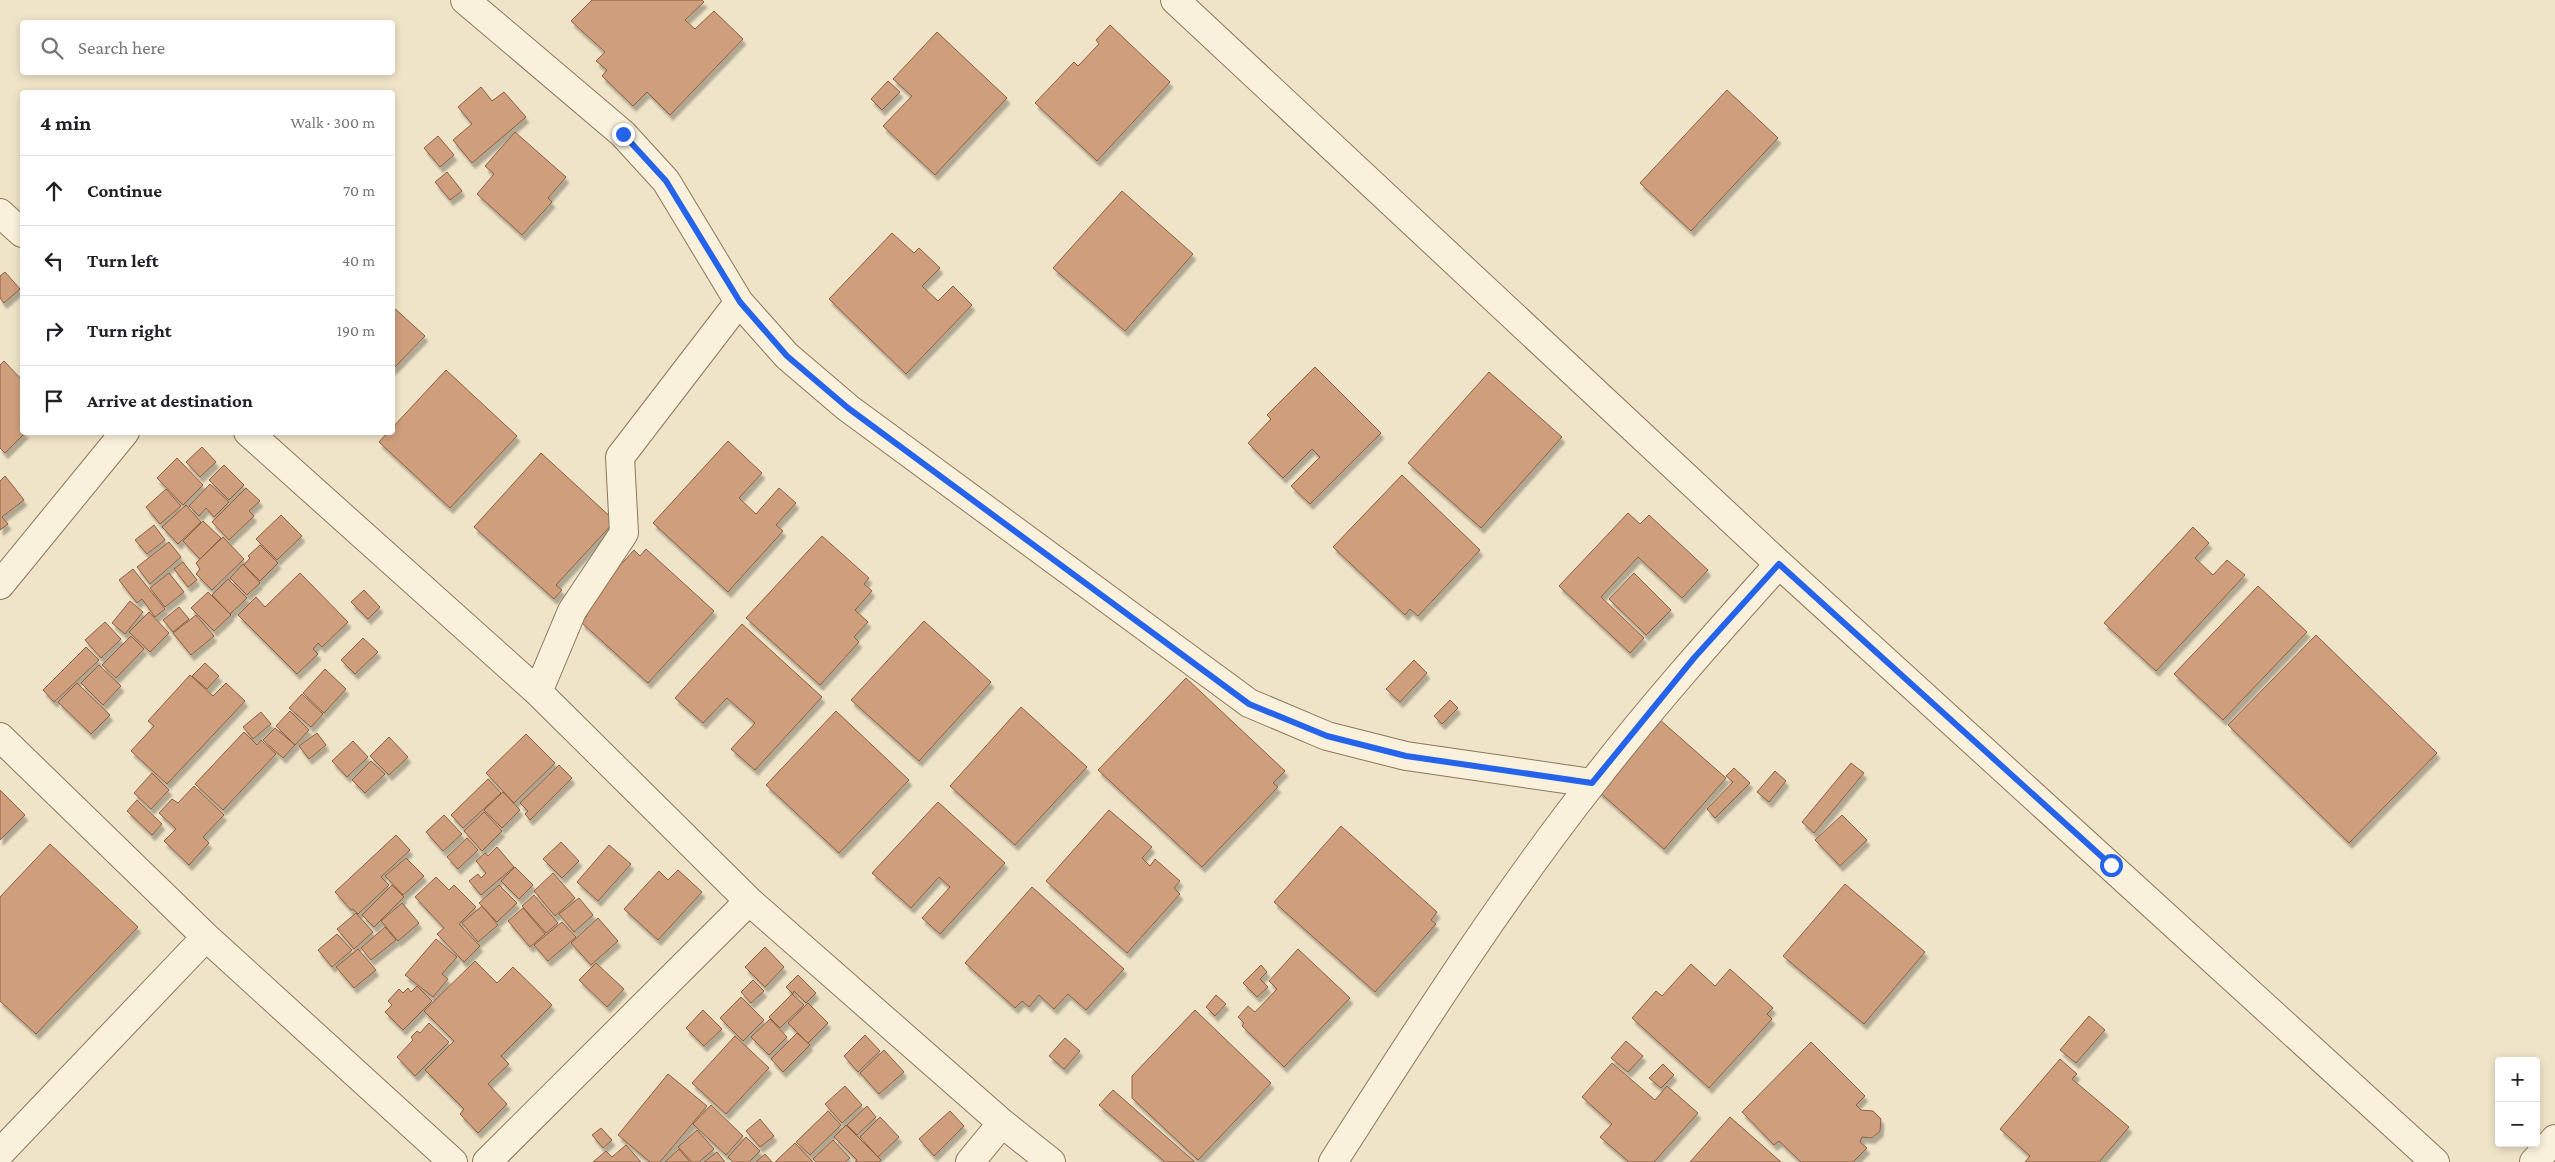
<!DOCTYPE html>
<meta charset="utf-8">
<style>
:root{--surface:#fff;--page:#f2f2f2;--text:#202124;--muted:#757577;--line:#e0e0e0}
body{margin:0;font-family:"Crimson Pro",serif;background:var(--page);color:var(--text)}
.controls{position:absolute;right:15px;bottom:15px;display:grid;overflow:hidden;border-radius:5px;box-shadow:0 2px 8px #0003}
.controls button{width:45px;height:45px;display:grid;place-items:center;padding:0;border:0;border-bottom:1px solid var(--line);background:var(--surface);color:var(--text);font:25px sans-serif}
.stop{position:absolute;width:15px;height:15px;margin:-11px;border:4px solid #2563eb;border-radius:50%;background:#fff}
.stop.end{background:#2563eb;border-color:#fff;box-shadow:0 1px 5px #0008}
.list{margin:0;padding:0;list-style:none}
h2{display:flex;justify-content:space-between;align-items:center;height:65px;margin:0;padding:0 20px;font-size:21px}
h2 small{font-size:16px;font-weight:400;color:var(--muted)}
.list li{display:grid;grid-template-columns:32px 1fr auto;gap:15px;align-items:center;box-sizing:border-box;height:70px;padding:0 20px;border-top:1px solid var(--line)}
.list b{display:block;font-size:19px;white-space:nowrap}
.list em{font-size:16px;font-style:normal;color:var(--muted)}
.icon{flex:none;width:28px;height:28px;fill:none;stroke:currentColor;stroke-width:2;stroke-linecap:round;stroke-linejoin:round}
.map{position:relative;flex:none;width:2555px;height:1162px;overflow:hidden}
.search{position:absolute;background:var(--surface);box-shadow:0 2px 8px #0003;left:20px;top:20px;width:375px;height:55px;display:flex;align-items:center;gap:12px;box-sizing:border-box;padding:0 18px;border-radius:5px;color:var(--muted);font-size:19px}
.panel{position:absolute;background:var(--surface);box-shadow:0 2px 8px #0003;left:20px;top:90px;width:375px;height:345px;border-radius:5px}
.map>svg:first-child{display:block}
.building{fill:#cf9f7d;stroke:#8d5f41;filter:url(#shadow)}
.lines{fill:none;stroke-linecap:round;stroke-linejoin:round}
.street-casing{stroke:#8d765c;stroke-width:30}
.street{stroke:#faf1dc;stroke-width:28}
.route{stroke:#2563eb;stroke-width:6}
</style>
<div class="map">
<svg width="2555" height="1162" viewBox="0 0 2555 1162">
<defs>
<filter id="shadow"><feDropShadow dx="3" dy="5.5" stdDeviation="1" flood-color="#0004"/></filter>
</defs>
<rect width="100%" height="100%" fill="#f0e4c8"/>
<path class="building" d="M592,0h110l2,2 -19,18 10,9 19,-18 29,28 -73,76 -23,-23 -14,14 -31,-30 5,-6 -11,-9 9,-9 -34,-31z
M1110,25l60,57 -73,79 -62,-58 39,-41 4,4 21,-22 -3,-4z
M937,32l70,66 -72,77 -52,-49 29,-30 -19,-17z
M888,81l12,11 -18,18 -11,-11z
M481,87l11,14 12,-9 22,25 -54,46 -19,-23 19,-16 -14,-17z
M1727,90l51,48 -87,93 -51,-48z
M515,132l51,45 -18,21 4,4 -30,33 -45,-41 17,-20 -9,-8z
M438,136l16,19 -14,12 -16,-19z
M447,172l15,19 -12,9 -15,-18z
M1122,191l71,63 -68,77 -72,-63z
M892,233l22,20 5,-5 21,20 -18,18 16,15 15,-15 19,19 -66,69 -77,-75z
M5,272l15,17 -16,14 -4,-5v-22z
M392,306l33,30 -33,34z
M4,361l18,19v52h4l-21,21 -5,-5v-83z
M1315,367l66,66 -71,71 -19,-18 29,-29 -8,-8 -29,29 -35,-35 23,-24 -4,-4z
M446,370l71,66 -67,72 -71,-66 9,-10h4v-4z
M1489,372l73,65 -81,91 -73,-65z
M728,441l34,32 -23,25 17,16 23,-26 17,15 -20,22 7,6 -55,61 -75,-69z
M202,447l14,15 -16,15 -14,-15z
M541,453l74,68 -59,64 6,5 -8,9 -80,-72z
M177,458l26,27 -20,20 -26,-27z
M224,465l20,20 -15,15 -20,-20z
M1402,475l78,75 -62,66 -8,-7 -5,6 -72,-68z
M5,476l19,24 -22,17 6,7 -8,6v-49z
M210,484l19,18 -15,15 -8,-9 -7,8 -10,-10z
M246,488l14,13 -11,10 5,5 -25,24 -17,-18z
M166,489l15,17 -21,18 -14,-17z
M186,505l15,17 -23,22 -16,-17z
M1628,513l12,11 9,-9 59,55 -26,28 -44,-41 -37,40 43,41 -14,15 -71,-67z
M281,515l21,21 -25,24 -21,-21z
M203,521l18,17 -21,21 -17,-18z
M154,525l11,15 -18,14 -12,-14z
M2193,527l16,16 -14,15 18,17 14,-15 18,15 -89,96 -52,-48z
M822,536l47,42 -5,6 8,7 -17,19 13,12 -14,15 5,5 -39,43 -74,-67z
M223,537l21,22 -32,31 -16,-16 4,-5 -4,-6z
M169,542l12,15 -31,27 -13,-17z
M260,545l18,18 -18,18 -16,-16 6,-7 -2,-2z
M646,549l68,62 -66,72 -67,-61 6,-6 -7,-6 54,-60 6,6z
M183,562l14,18 -9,7 -14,-18z
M243,564l17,19 -13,12 -17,-17z
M133,569l32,40 -10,8 -13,-18 -5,4 -18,-23z
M169,573l15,19 -19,15 -15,-19z
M300,573l48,49 -26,25 -4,-4 -5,6 5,5 -21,20 -59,-59 18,-18 9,10z
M1634,573l37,37 -25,25 -37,-36z
M228,579l19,19 -17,16 -18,-19z
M2258,586l49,46 -84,88 -49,-46z
M364,590l16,17 -12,12 -17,-17z
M208,592l23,23 -17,16 -23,-23z
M130,601l13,11 -18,22 -13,-11z
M179,607l10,12 -16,13 -10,-12z
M149,612l20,21 -19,19 -21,-20z
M196,615l18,21 -23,19 -18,-22z
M924,621l67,61 -72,79 -68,-61z
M105,622l16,17 -20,19 -16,-18z
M742,624l80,73 -67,73 -24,-21 24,-26 -28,-25 -24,25 -28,-25z
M2316,635l121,118 -88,90 -121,-118z
M131,636l13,13 -28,29 -14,-13z
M363,638l15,14 -23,22 -14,-14z
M86,647l13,13 -45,42 -11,-12z
M1414,660l13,13 -27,29 -14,-13z
M205,663l14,13 -12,13 -15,-13z
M99,665l22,21 -18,19 -22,-22z
M325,669l21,20 -22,24 -21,-20z
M190,675l23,21 13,-13 19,18 -78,83 -36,-33 23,-25 -6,-5z
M1186,678l99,93 -12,12 5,4 -76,80 -104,-97z
M77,683l33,32 -19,19 -33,-32z
M302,694l21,20 -12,13 -22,-19z
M1450,700l8,8 -16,16 -8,-8z
M1021,707l66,60 -72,78 -65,-59z
M290,711l19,19 -14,15 -19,-19z
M836,711l73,69 -70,73 -73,-68z
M261,712l10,12 -18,15 -10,-12z
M1659,719l67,59 -62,71 -67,-59z
M275,728l20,17 -12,13 -20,-18z
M244,732l13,13 4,-5 15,14 -53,56 -28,-26z
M317,733l9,12 -17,14 -10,-13z
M526,734l29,29 -41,40 -28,-30z
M389,737l19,20 -19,18 -19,-19z
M353,741l15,16 -21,20 -15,-16z
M371,761l14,13 -20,19 -13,-13z
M1851,763l13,10 -50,60 -12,-11z
M559,765l13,13 -42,42 -5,-6 3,-3 -8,-8z
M1734,768l16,15 -35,35 -8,-9 26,-27 -7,-6z
M1775,771l11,10 -17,21 -12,-10z
M152,773l17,17 -18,19 -17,-16z
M488,779l13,14 -38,35 -12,-13z
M194,786l30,29 -21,22 6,6 -20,22 -25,-24 12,-12 -17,-16 13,-14 6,4z
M0,790l25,25 -25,25z
M503,792l17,18 -18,18 -18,-18z
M137,800l25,24 -10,11 -25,-24z
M938,802l67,61 -65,71 -18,-16 28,-31 -11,-10 -28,31 -39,-35z
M1109,810l43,37 -10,11 8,8 5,-7 25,22 -6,7 6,6 -53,59 -81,-72z
M484,812l18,19 -20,20 -18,-20z
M444,815l18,19 -19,17 -17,-19z
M1842,815l25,25 -27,26 -25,-26z
M1341,826l96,86 -6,8 5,4 -61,68 -101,-90z
M396,835l14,15 -29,27 8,8 -31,29 -5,-5 -2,1 -16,-18z
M467,838l11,12 -20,19 -11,-12z
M561,842l18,19 -17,17 -19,-19z
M50,844l88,83 -102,107 -36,-33v-104z
M609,845l22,19 -33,37 -21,-19z
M497,847l17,20 -33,28 -12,-14 9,-7 3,4 5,-5 -10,-12 9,-8 3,3z
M406,858l18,18 -21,19 -18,-19z
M515,867l18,18 -14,14 -18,-18z
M678,870l24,22 -44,48 -34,-31 35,-38 9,9z
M553,873l22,25 -20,18 -21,-25z
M436,877l13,13 5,-5 22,22 -17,17 21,22 -16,16 -27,-28 7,-6 -29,-31z
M1845,884l80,68 -61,72 -81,-68z
M392,885l12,12 -30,30 -12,-12z
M499,885l18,18 -20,19 -18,-19z
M1032,887l92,82 -38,41 -18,-16 -14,15 -15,-14 -10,12 -7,-6 -7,7 -50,-45z
M534,895l24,28 -12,10 -24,-27z
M579,898l14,17 -19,17 -15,-18z
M402,903l17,20 -21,18 -17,-20z
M482,906l16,19 -20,17 -16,-19z
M523,908l22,26 -15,13 -22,-26z
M356,913l17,19 -19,17 -17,-20z
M598,918l20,23 -27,24 -20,-22z
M562,922l14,15 -28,24 -14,-16z
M385,927l11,13 -25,20 -10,-12z
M337,934l15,16 -20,17 -14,-17z
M436,939l21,18 -15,17 6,5 -15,18 -28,-22z
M765,947l19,20 -19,20 -20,-20z
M358,949l18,21 -22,18 -18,-21z
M1298,949l52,49 -66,69 -42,-41 2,-3 -6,-6 10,-11 7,6 22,-23 -8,-8z
M475,961l22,22 16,-16 39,38 -51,51 8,8 -21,20 19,20 -29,29 -18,-19 4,-5 -39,-39 29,-29 -30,-30z
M596,963l28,26 -17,18 -28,-27z
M1691,964l24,22 15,-17 43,39 -6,6 5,5 -63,69 -77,-70 24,-27 6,5z
M1261,965l6,7 -7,7 8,8 -11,10 -14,-14z
M798,975l18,18 -10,10 -12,-12 -1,3 -7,-7z
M753,980l11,11 -13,12 -10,-11z
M417,986l15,15 -29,29 -18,-18 7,-7 -4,-4 11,-12 4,4 5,-5 3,4z
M792,994l12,11 -24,23 -11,-11z
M1216,995l10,9 -11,12 -9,-9z
M741,997l23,23 -21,21 -23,-23z
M808,1003l20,20 -20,20 -20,-20z
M703,1010l19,19 -18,17 -18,-18z
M1195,1010l76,73 -73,77 -66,-62v-22z
M2089,1016l16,14 -29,33 -16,-13z
M770,1019l17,18 -18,18 -18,-18z
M429,1023l20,19 -34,34 -18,-19 16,-17 -2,-3 6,-6 3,2z
M797,1033l13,12 -27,27 -12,-13z
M865,1035l15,16 -22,21 -14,-16z
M735,1036l34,32 -43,46 -34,-31z
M1065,1038l15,13 -16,18 -15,-13z
M1626,1041l17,15 -15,16 -17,-14z
M1811,1042l54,54 -9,9 5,5 12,1 8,8 -1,12 -8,7 -10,-1 -2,5 7,6 -14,14h-52l-22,-21 -5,4 -32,-33z
M884,1050l20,22 -25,22 -19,-21z
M2060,1059l17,15 -5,5 57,48 -30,35h-74l5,-6 -30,-27z
M1612,1063l43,37 12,-14 31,27 -44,49h-25l-29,-25 12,-13 -30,-27z
M1663,1064l11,11 -13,13 -12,-10z
M668,1074l39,32 -47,56h-10l-32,-27z
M845,1086l17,19 -20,18 -17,-19z
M1113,1090l82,72h-30l-66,-57z
M711,1105l32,31 -17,19 -33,-31z
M867,1106l9,11 -19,18 -10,-10z
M828,1111l13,14 -31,30 -14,-13z
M950,1111l14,15 -30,30 -15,-17z
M880,1117l19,20 -21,20 -18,-20z
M1730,1117l51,45h-91z
M760,1119l14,17 -14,11 -14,-16z
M846,1125l35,35 -2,2h-24l2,-2 -23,-23z
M601,1128l11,12 -9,8 -11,-13z
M697,1130l17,19 -15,13h-7l-14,-15z
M746,1137l14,14 -11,11h-16l-5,-5z
M833,1140l17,18 -5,4h-29l-3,-3z
M795,1143l18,19h-38z
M626,1145l15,17h-48l13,-11 6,6z
M679,1149l11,13h-25z
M717,1152l8,10h-21z
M765,1154l7,8h-16z"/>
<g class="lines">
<g class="street-casing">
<path id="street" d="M465,0l158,134 43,47 73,121 48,54 61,52 401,295 78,33 79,20 186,27
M1175,0l604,564 656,598
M0,213l22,20
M248,432l290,260 211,209 253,222 49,39
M0,585l125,-153
M538,692l34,-81 52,-78 -4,-76 119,-155
M0,737l206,200 247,225
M0,1153l206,-216
M487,1162l262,-261
M970,1162l32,-39
M1333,1162c83,-129 165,-259 260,-380 58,-75 122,-147 186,-218
M2534,1162l21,-23"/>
</g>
<use href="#street" class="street"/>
</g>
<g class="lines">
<path class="route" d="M623,134l43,47 74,121 47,54 61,52 401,296 78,32 79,20 186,27 102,-125 85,-94 332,301"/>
</g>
</svg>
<div class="controls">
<button>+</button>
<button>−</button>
</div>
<div class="stop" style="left:2111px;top:865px"></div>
<div class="stop end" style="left:623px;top:134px"></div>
<div class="search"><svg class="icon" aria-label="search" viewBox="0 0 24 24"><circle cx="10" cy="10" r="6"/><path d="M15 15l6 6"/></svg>Search here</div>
<section class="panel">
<h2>4 min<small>Walk · 300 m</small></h2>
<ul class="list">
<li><svg class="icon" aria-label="ahead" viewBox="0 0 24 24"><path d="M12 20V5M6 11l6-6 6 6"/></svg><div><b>Continue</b></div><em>70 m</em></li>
<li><svg class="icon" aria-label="left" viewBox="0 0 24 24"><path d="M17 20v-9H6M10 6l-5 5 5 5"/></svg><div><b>Turn left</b></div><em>40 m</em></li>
<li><svg class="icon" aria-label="right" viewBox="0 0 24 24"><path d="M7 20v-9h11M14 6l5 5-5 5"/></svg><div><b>Turn right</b></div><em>190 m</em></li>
<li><svg class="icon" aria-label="arrive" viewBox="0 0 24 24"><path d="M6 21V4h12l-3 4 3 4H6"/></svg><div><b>Arrive at destination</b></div></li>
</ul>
</section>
</div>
